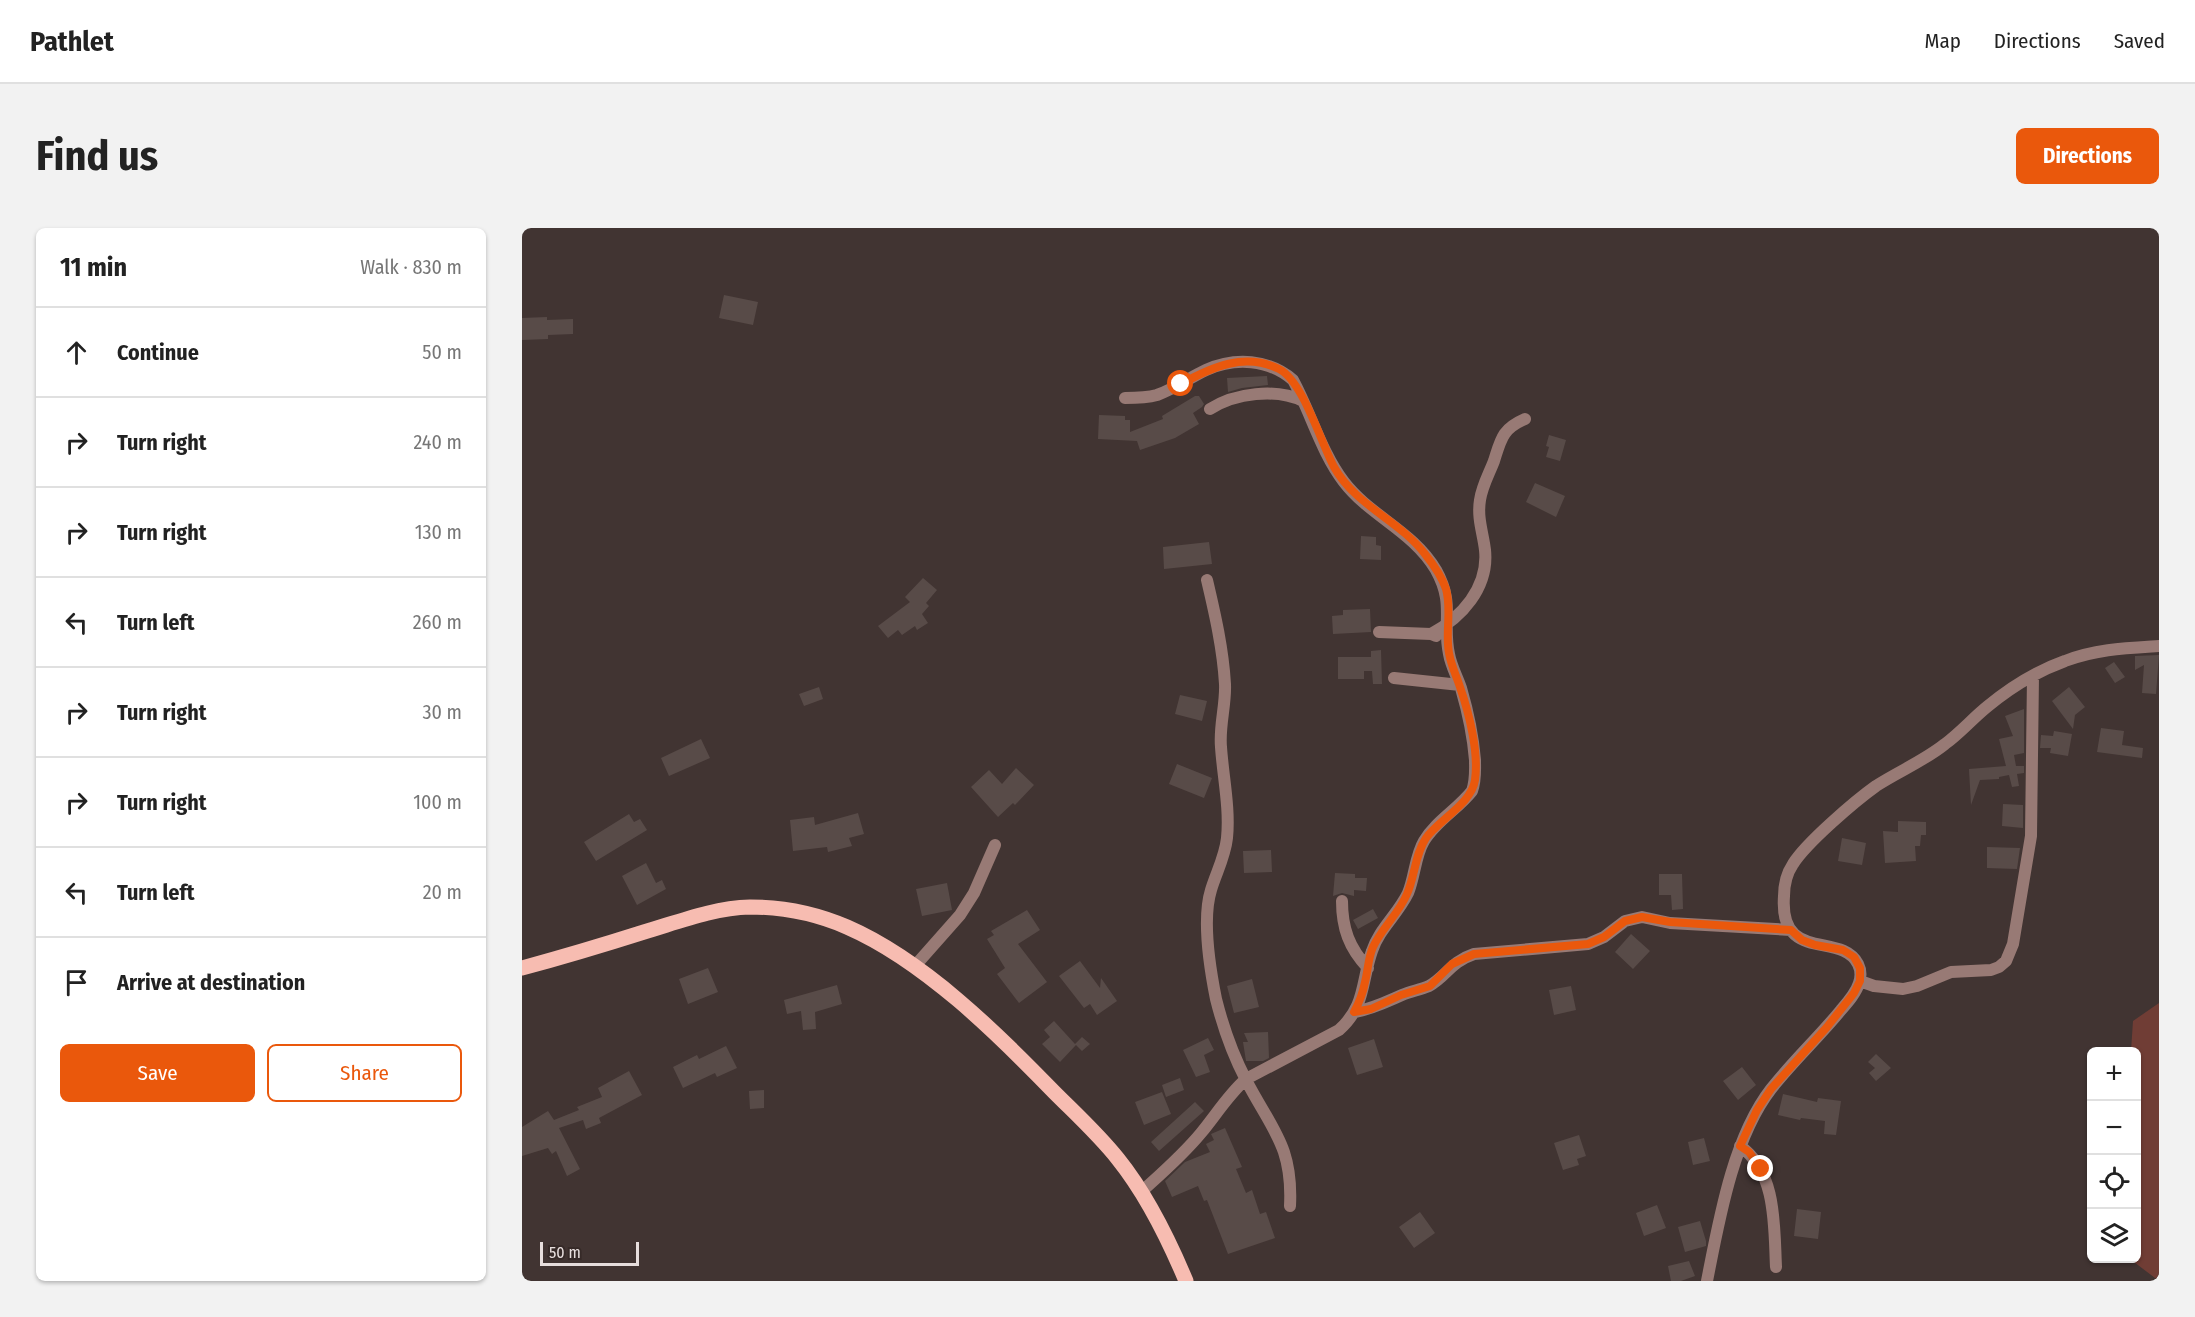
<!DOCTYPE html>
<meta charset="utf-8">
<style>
:root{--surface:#fff;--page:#f2f2f2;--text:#222;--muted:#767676;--line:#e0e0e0;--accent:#ea580c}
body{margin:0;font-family:"Fira Sans Condensed",sans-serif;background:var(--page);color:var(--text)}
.controls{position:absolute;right:18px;bottom:18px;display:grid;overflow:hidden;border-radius:9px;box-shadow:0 2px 4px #0004}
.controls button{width:54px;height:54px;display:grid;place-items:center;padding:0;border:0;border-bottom:2px solid var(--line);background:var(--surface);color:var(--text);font:30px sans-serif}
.scale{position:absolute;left:18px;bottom:15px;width:99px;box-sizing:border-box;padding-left:6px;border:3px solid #e7dedd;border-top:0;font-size:16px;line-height:21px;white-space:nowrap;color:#e7dedd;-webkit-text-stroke:4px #362a28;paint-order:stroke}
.stop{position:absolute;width:18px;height:18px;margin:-14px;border:4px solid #ea580c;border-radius:50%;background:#fff}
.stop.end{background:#ea580c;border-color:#fff;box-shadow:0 2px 6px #0008}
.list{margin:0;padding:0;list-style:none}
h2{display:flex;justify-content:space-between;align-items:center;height:78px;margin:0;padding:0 24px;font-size:26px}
h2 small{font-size:20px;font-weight:400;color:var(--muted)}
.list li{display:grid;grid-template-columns:39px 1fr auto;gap:18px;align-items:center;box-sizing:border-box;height:90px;padding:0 24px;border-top:2px solid var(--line)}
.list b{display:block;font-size:22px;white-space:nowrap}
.list em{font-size:20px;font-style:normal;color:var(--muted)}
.actions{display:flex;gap:12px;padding:18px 24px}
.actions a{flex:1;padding:14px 0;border:2px solid var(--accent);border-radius:9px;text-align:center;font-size:21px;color:var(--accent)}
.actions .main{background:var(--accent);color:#fff}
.icon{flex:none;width:33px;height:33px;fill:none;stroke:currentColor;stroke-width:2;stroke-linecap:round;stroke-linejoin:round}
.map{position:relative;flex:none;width:1637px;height:1053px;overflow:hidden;border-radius:9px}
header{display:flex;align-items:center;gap:36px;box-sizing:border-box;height:84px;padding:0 30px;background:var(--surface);border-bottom:2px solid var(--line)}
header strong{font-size:28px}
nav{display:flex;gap:33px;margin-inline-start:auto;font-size:21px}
.intro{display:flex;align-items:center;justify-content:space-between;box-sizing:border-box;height:144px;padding:0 36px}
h1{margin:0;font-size:42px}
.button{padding:15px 27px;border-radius:9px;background:var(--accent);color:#fff;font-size:21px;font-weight:700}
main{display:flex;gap:36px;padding:0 36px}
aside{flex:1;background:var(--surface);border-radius:9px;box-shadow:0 2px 4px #0004}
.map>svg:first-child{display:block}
.green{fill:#703d35}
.building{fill:#584b48}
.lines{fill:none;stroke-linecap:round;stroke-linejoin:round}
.street{stroke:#987a75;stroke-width:12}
.primary{stroke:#f7bcb1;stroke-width:15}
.route{stroke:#ea580c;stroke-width:8}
</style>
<header>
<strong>Pathlet</strong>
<nav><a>Map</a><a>Directions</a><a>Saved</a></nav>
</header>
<div class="intro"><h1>Find us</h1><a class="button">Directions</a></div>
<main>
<aside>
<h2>11 min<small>Walk · 830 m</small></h2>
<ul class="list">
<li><svg class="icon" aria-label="ahead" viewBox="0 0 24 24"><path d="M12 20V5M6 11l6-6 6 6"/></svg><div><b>Continue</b></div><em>50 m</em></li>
<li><svg class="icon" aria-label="right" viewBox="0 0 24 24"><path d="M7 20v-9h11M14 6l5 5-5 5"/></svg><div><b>Turn right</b></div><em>240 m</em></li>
<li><svg class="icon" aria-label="right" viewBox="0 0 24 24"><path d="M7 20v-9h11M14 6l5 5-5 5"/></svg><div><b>Turn right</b></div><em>130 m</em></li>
<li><svg class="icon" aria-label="left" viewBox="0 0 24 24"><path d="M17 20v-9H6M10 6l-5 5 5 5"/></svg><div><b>Turn left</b></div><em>260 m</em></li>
<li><svg class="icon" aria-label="right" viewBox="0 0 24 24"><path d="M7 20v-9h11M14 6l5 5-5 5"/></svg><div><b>Turn right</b></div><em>30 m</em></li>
<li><svg class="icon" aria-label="right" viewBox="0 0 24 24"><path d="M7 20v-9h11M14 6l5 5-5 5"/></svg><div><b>Turn right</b></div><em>100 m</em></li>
<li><svg class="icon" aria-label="left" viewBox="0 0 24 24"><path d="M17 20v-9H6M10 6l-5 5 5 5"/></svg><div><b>Turn left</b></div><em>20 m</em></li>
<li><svg class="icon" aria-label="arrive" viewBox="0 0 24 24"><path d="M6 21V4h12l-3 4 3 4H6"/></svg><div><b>Arrive at destination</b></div></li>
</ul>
<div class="actions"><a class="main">Save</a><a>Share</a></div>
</aside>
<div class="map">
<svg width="1637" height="1053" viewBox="0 0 1637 1053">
<rect width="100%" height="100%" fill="#413432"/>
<path class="green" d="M1637,775v278l-29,-22 6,-1v-206l-5,-1 2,-30z"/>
<path class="building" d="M202,67l34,7 -5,23 -34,-7z
M25,89v3l26,-1v15l-25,1v4l-26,1v-22z
M745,148l1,9 -26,3 -14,4 -1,-14z
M673,168h4l5,8 -2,3 -9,6 6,11 -24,14 -35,12 -3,-9 -39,-2 1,-24 26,1v4h5v12l33,-13 -1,-3z
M1027,207l17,5 -6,21 -14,-4 3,-10 -3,-1z
M1013,255l30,13 -9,21 -30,-15z
M839,308l15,1v8l5,1v14l-21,-1z
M687,314l3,22 -48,5 -1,-22z
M401,350l14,12 -11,13 3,3 -7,8 6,9 -11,7 -2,-4 -13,9 -4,-5 -10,8 -10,-12 32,-24 -5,-5z
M848,381l1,23 -38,2 -1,-18 11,-1v-5z
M859,422l1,34h-9l-1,-13h-8v8h-26v-22h33v-6z
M1637,427l-3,39 -14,-1 2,-28 -9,5v-14z
M1592,434l11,15 -10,6 -10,-15z
M297,459l4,12 -19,7 -5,-12z
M1547,459l16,20 -10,8 -2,14 -21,-28z
M658,467l27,6 -5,20 -27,-7z
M1502,481v44l-10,2 2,11h8v7l-7,1 2,12 -7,1 -3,-12 -10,2v2l-19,1 -9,25 -2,-36 37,-3 -7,-27 14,-3 -8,-20z
M1579,500l23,3 -2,14 21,3 -1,10 -45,-6z
M1532,503l18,3 -4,22 -18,-3 1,-5h-11l1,-13 12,1z
M179,511l9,19 -41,18 -8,-18z
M655,536l35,14 -8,20 -35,-14z
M494,540l18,17 -19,20 -2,-2 -15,14 -27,-30 18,-17 13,14z
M1481,576l20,1v23l-21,-2z
M336,585l6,21 -15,4 3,8 -24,6 -1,-5 -34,4 -3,-31 24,-3 1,8z
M107,586l5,8 6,-3 7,11 -51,31 -12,-19z
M1376,593l28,1v13h-5l-1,11h-5l1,15 -31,2 -2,-32 15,1z
M1320,610l24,5 -4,22 -24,-4z
M1465,619l33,1 -3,21 -30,-1z
M749,622l1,22 -28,1 -1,-22z
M124,635l10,20 6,-3 4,9 -29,16 -15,-29z
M813,645l20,1v4h12l-1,13 -12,-1v6l-12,-3 -9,3z
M1137,646h23l1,35 -11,1 -1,-15h-12z
M425,655l5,27 -30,6 -6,-27z
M851,681l5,9 -20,11 -5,-9z
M505,682l13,20 -22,14 29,38 -28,21 -22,-29 8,-6 -18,-29 7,-4 -3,-4z
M1109,706l19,17 -17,18 -18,-17z
M558,733l20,27 1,-10 16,23 -20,14 -7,-11 -6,4 -25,-32z
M186,740l10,24 -30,12 -9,-25z
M730,751l7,28 -25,6 -7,-27z
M315,757l5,19 -27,8 1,17 -13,1 -2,-19 -14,3 -3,-14z
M1049,758l5,24 -22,5 -5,-25z
M532,793l21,23 7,-7 8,7 -8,7 -6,-6 -16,17 -18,-18 8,-7 -6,-7z
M746,804l1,26 -6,3h-17l-3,-19h5l-4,-9z
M686,810l6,12 -10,5 6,17 -14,5 -13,-27z
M852,811l9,28 -26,8 -9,-27z
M204,818l11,22 -20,9 -2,-4 -32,15 -10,-21 24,-12 2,4z
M1354,826l15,14 -15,13 -7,-8 6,-5 -7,-6z
M1220,839l14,18 -18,15 -15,-19z
M107,843l13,24 -43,23 2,5 -15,6 -3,-9 -24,8 21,41 -13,7 -11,-25 -4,3 -4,-6 -26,8v-29l26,-16 6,9 25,-10 -2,-3 25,-10 -4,-9z
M658,850l4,12 -18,7 -4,-12z
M242,862v18l-14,1 -1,-18z
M640,864l9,22 -27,11 -9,-23z
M1261,866l34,8 1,-4 23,3 -5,34 -12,-1 1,-13 -24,-3 -1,2 -22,-5z
M673,874l9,9 -45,40 -8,-9z
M703,900l17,39 -6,2 10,24 6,-3 8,24 6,-2 9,26 -47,16 -21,-54 -3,1 -6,-15 -26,11 -7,-16 20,-19 25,-10 -4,-8 8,-4 -3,-6z
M1057,907l7,21 -9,3 2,6 -16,5 -9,-27z
M1182,910l6,23 -17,4 -5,-23z
M1135,977l9,23 -22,8 -8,-23z
M1275,981l24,3 -3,27 -24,-3z
M898,984l15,21 -21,15 -15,-21z
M1178,993l6,20v5l-21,6 -7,-25z
M1167,1033l6,15 -14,5h-10l-3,-15z"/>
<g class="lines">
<path class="street" d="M603,170c11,0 21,0 32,-3 17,-6 32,-17 49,-25 29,-13 63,-11 87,10 18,33 28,72 51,102 26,34 69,49 92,88 19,34 6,51 13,84 2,12 8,22 12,34 7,24 12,47 14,72 0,11 1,20 -3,31 -14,18 -36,30 -48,50 -9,15 -9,35 -16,52 -10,21 -29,36 -36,58 -11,31 -6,55 -33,79l-93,49c-18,16 -30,36 -45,54 -18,22 -39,40 -60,59
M688,181c25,-16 66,-21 93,-8
M685,352c8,34 16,69 18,104 1,21 -6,42 -4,63 2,30 9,61 6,91 -2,19 -11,35 -16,52 -9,29 -1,79 5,109 7,28 17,56 30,81 26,50 47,66 44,126
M857,404l52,2 5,2
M909,406c30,-16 58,-46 54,-84 -2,-17 -8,-32 -5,-50 2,-14 9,-26 14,-39 7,-22 8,-32 31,-42
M872,450l66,7
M820,673c0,27 7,47 26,67
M392,739l46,-52 14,-22 21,-48
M1338,753l14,5 29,3 14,-3 34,-14 40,-2 8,-3 7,-6 7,-17 18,-108 2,-160
M833,784c17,-3 31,-10 47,-17 9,-4 18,-5 27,-9 18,-10 21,-24 45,-32l114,-10 16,-7 21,-16 17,-4 28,6 121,7
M1218,918c37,26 34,81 36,121
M1185,1053c12,-61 26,-143 64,-192 22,-28 48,-52 70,-79 7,-8 15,-17 18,-27 2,-6 2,-13 -1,-19 -17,-33 -79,0 -74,-68 0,-11 3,-23 9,-32 13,-21 62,-63 83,-78 23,-15 48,-25 69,-42 15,-11 28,-26 43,-38 23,-19 49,-35 77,-45 31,-12 62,-13 94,-15"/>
<path class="primary" d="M0,740c41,-11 81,-23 122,-36 34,-10 69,-24 106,-25 32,0 67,7 97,20 76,33 150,106 208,166 21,21 44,42 63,66 29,36 50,79 68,122"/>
</g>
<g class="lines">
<path class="route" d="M659,156c31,-17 64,-32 98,-15 24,12 42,74 55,98 22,39 65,53 91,87 8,10 17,23 21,35 6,21 -1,43 3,64 2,12 7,22 11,34 9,26 19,65 15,93 -3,23 -36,40 -49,58 -11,16 -11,38 -19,56 -8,19 -25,34 -34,53 -5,11 -5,24 -8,35 -2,11 -6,21 -11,30l17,-3 30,-14 29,-9 22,-22 22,-10 114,-10 16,-7 21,-16 17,-4 28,5 121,8 11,10 13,5 28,5 11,7 6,11v13l-6,12 -27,34 -56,62 -14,21 -17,36 9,6 12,17"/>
</g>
</svg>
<div class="controls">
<button>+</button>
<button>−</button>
<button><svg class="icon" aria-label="locate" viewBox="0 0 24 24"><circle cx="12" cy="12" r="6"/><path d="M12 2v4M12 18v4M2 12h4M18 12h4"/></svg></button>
<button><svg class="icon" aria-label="layers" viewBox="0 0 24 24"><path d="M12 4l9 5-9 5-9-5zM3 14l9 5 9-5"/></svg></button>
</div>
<div class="scale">50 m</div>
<div class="stop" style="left:659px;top:156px"></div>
<div class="stop end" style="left:1239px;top:941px"></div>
</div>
</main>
